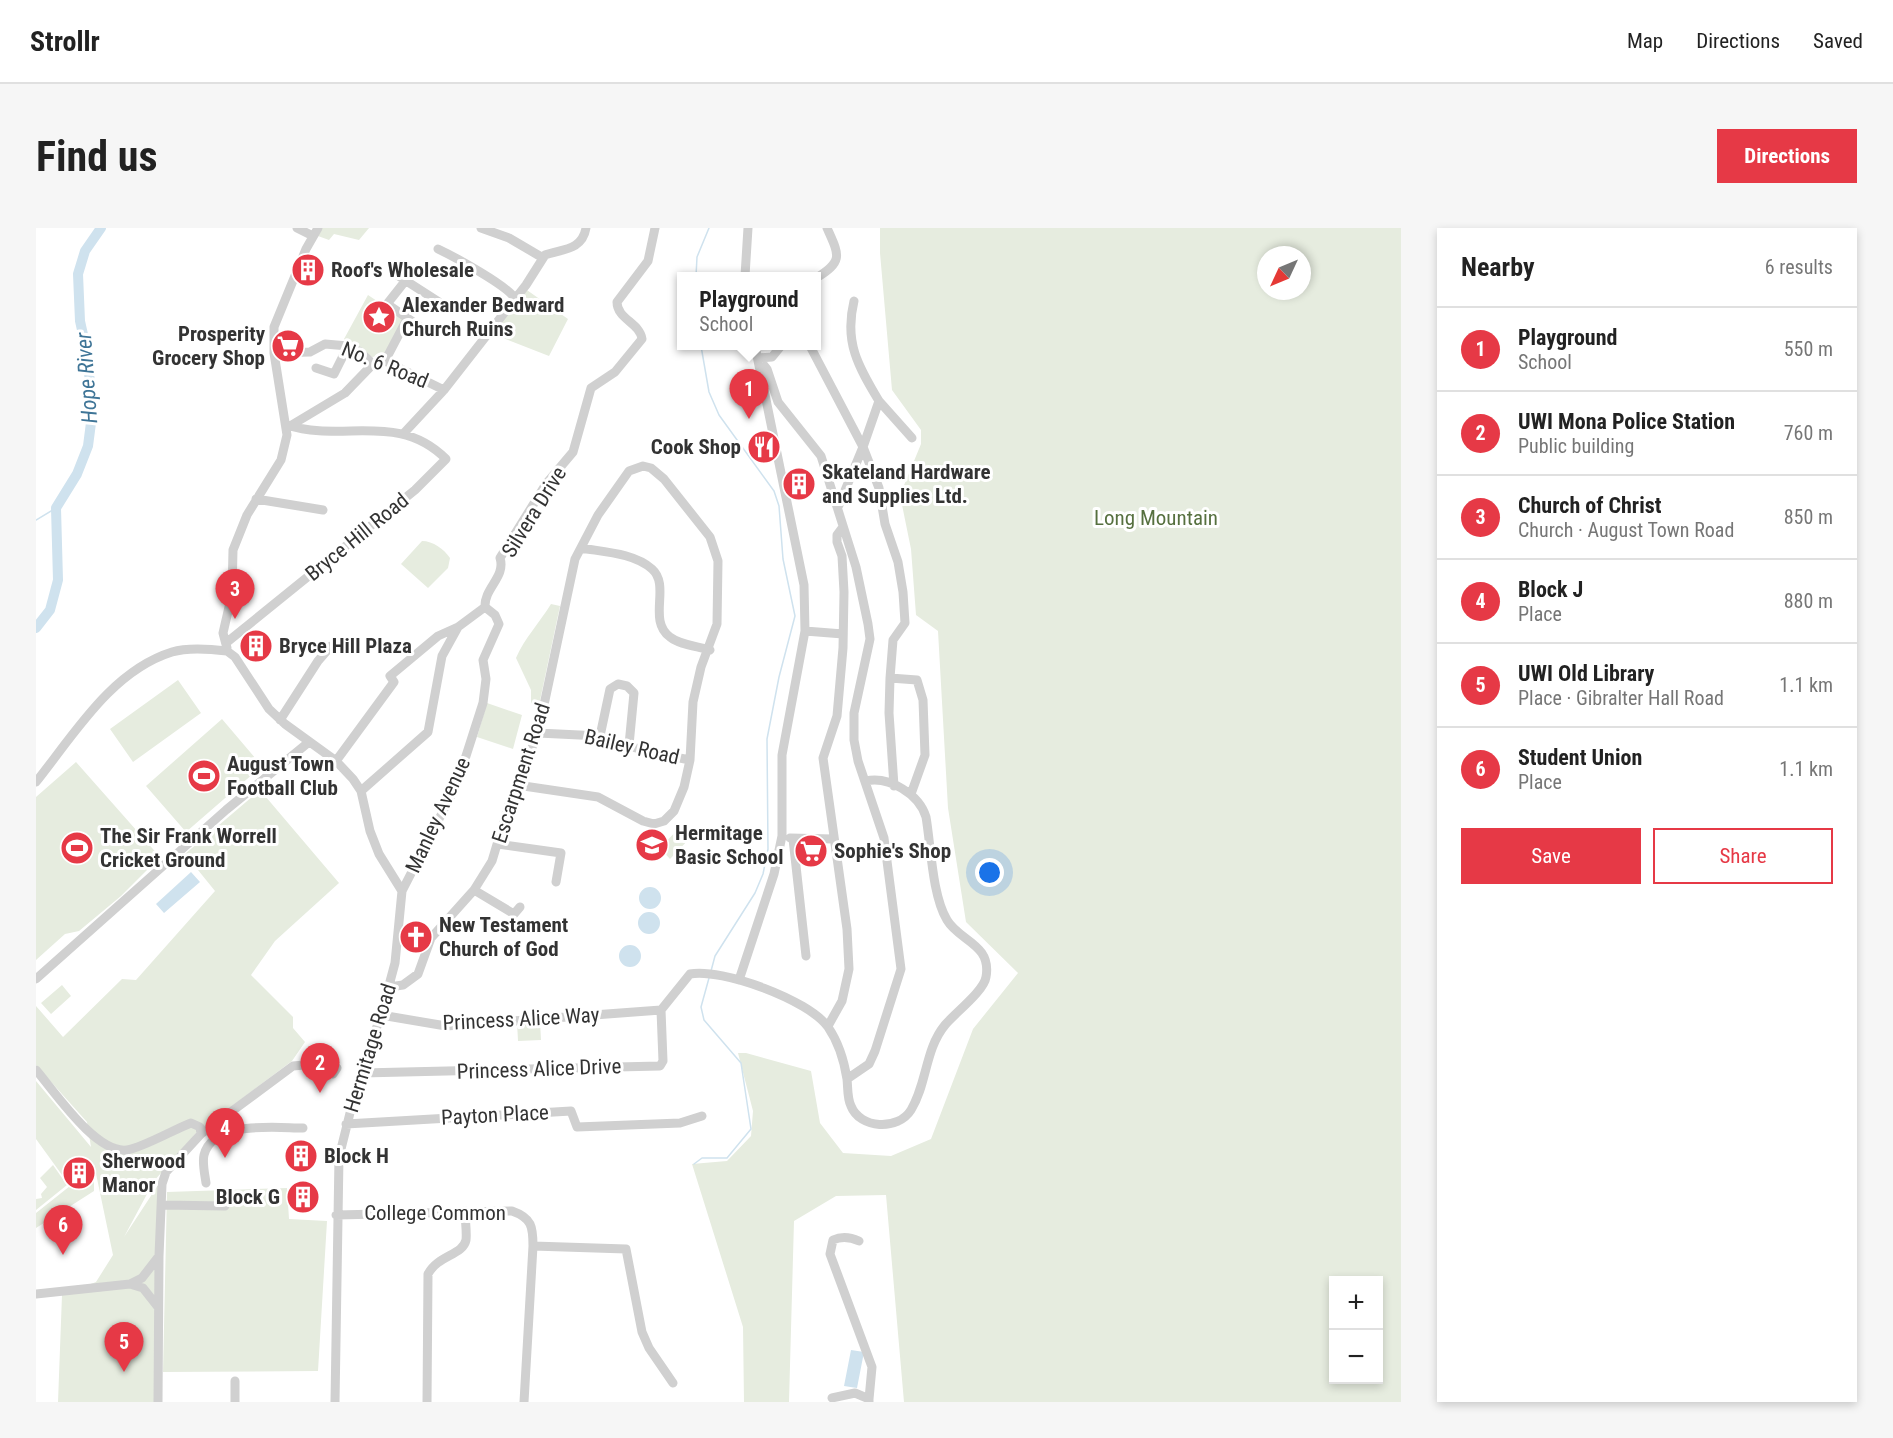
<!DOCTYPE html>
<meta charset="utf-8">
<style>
:root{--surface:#fff;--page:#f6f6f6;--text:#222;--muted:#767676;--line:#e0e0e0;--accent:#e63946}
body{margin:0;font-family:"Roboto Condensed",sans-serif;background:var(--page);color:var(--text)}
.controls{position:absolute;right:18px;bottom:18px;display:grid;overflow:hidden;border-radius:0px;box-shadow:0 3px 9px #0003}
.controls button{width:54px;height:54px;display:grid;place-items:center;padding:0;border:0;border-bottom:2px solid var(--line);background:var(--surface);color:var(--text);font:30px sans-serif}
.compass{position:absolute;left:1221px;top:18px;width:54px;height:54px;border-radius:50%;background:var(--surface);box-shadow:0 3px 9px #0003;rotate:226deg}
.you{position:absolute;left:954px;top:645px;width:21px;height:21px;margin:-15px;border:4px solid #fff;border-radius:50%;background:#1a73e8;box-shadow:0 0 0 9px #1a73e833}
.badge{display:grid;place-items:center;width:39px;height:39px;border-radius:50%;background:var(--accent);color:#fff;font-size:20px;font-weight:700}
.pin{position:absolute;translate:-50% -50px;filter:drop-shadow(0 2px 3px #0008)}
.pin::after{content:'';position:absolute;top:32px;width:21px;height:18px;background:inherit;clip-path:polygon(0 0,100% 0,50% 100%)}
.popup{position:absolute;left:641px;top:44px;width:144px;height:78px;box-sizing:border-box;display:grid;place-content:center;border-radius:0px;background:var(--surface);filter:drop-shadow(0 2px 4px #0005);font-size:20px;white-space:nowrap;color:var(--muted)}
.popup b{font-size:22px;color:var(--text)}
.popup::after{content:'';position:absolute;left:50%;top:100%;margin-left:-12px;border:12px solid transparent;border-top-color:var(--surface)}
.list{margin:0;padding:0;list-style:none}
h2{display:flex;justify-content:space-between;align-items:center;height:78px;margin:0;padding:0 24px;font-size:26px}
h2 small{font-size:20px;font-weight:400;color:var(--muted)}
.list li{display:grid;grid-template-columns:39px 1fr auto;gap:18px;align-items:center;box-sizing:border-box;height:84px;padding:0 24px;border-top:2px solid var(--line)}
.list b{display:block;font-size:22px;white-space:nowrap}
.list p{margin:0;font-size:20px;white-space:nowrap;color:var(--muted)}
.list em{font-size:20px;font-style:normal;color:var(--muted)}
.actions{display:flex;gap:12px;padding:18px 24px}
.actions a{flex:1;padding:14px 0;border:2px solid var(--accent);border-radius:0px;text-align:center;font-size:21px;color:var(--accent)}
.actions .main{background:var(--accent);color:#fff}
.map{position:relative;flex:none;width:1365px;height:1174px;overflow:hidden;border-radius:0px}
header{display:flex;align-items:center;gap:36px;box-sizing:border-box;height:84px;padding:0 30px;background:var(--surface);border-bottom:2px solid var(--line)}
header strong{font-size:28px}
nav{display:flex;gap:33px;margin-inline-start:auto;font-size:21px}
.intro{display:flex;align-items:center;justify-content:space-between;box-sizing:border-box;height:144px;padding:0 36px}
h1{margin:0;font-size:42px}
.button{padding:15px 27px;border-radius:0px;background:var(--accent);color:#fff;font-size:21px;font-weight:700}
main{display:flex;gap:36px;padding:0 36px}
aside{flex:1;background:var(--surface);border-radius:0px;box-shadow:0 3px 9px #0003}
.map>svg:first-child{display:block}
.green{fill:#e6ecdf;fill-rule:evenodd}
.water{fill:#cfe2ee}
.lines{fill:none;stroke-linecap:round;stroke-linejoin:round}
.stream{stroke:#cfe2ee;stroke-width:1.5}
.river{stroke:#cfe2ee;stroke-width:10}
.minor{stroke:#d0d0d0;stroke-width:9}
.labels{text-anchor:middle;stroke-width:6;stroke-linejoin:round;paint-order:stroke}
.poi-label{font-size:21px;font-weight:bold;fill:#333;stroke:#fff;text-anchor:start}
.street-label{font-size:21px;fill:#333;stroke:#fff}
.park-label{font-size:21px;fill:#56703f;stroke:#fff}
.water-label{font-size:22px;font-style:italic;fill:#3f7597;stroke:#fff}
</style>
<header>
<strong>Strollr</strong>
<nav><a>Map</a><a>Directions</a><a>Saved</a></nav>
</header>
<div class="intro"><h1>Find us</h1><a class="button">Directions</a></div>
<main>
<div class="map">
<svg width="1365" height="1174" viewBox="0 0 1365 1174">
<rect width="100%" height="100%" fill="#fff"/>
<path class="green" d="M285,0h48l-10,12 -25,-6 -5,6 -11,-4z
M844,0h521v1174h-497l-18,-207 -50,1 -42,25 -5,181h-45l-1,-75 -51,-163 35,-3 24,-25 2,-25 -15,-58h8l65,18 9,52 23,30 48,3 40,-17 42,-110 45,-56 -52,-51 -18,-114 -10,-177 -22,-16 -5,-66 -11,-54 21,-51v-14l-29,-40 -12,-137zM1230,27h36v36h-36zM1298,1052h44v100h-44z
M488,60l44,31 -19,37 -59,-23z
M332,67l36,24 -20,37 -12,1 -28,-18z
M386,313c11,0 22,8 28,17l-2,10 -20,20 -27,-24z
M515,376l9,2 -21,99 -8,-2v-13l-15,-32c8,-19 24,-36 35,-54z
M142,452l23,33 -68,49 -23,-33z
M451,475l35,12 -9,34 -36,-12z
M186,491l40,47 -76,66 -40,-46z
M40,534l84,95 -39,39 -42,35 -14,3 -29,26v-163z
M224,562l79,93 -64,58 -24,34 42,42v11l12,14 -13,19 -96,72 -42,48 -30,56 36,-55 -5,220h-97l4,-107 34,-13 17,-27 -19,-91v27l-58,37v-15l34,-27 -34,-47v-58l55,66 -4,-25 -51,-57v-59l27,31 59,-58 14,1 79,-89 -30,-37z
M644,599l11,10 -21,22 -10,-11z
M26,757l9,11 -20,18 -10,-11z
M504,793l1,19 -23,1 -1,-19z
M17,937l14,20 -31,25v-11l6,-1 -1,-4 6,-7 -7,-9z
M251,960l2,31 38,2 -9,150 -155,1 4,-180z"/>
<path class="water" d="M155,644l9,10 -36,31 -8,-9z
M603 670a11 11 0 1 1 22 0a11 11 0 1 1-22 0Z
M602 695a11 11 0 1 1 22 0a11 11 0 1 1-22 0Z
M583 728a11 11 0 1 1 22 0a11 11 0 1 1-22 0Z
M815,1122l13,2 -7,36 -13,-2z"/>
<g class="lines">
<path class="stream" d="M660,48l1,-19 12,-29
M665,118l8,46 10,23 55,76 5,15 4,53 12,57 -16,61 -12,62 1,110 -5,25 -8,19 -40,63 -4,15
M0,292l20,-12
M658,936l8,-6h25l24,-29 -10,-66 -37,-43 -3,-13 8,-29"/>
<path class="river" d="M0,400l14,-18 8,-30 -2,-72 21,-34 11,-28 4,-31 -4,-58 -8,-36 -2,-47 7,-23 16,-23"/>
<path class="minor" d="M261,0l16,8
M445,0l28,10 34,20
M402,21c15,7 72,38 77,50
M361,47l42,27
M709,48l3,-48
M780,50c28,-17 23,-23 11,-50
M370,52l-19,24 42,29
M818,73c-10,41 4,65 25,100l-16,46 16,41 6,36 13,38 5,30 2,31 -12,17 -3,38 -1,35 5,73
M774,118l53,101 -24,58
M238,125l36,-1 15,-8 23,2 11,5 14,13
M722,130l14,-1 9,-11
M349,133l22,-42
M337,136l12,-3 59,29
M280,140l18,6 14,-28
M843,173l33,37
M254,198l55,-33 28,-29
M368,205l40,-43 82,-105 19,-30c16,-6 37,-4 41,-27
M220,271l67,11
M545,320c23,4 53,5 71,21 19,17 -5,51 18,68 10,8 27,9 40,13
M769,403l38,3
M190,415l189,-153 31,-31c-48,-48 -103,-16 -159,-34
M191,420l-4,-15 9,-39 1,-44 14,-35 34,-55 6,-25 -13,-82v-26l32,-78 12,-21
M191,423l8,6 34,52 16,15 51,37 17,18 8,12 9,40 9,23 23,37 -7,72 -14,52 -23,66 -19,76 -4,245
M854,450l27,2 6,20 2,55 -14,39
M244,492l38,-59 13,-15
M502,505l62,3 48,16 42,8
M564,508l10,-47 8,-5 9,2 7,7 -5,52
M300,533l58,-79 -4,-6 48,-40 20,-9
M0,554c37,-46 75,-111 136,-130 16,-5 39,-3 55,-1
M325,563l67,-59 14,-76 16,-29 27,-20c-1,-19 21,-30 15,-49l46,-74 27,-32 18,-64 24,-16 27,-33c-2,-16 -25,-20 -25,-37l31,-41 7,-33
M754,610l43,1
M757,611l13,117
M462,616l63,9 -5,29
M438,662l40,24 6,-7
M366,663l55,-107 26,-81 3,-24 -3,-19 16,-36 -4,-9 -10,-8
M0,751l190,-169 83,-68
M703,752l35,-106 8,-38v-81l23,-124 -1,-46 -49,-239
M353,759l14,-2 15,-11 13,-36 43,-48 18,-29 18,-60 28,-68 37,-174 23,-44 31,-44 14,-5 8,2 13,11 46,58 8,24 -1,63 -16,43 -8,35 -3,58 -6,27 -10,24 -10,10 -10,3 -11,-3 -45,-24 -81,-12
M625,782l29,-36c32,-6 119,26 138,53 11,16 16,33 19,52l22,-15 6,-13 26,-82 -17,-131 -26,-77 -4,-21v-27l16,-74 -2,-15 -12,-57 -35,-111 -43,-54 -11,-33 -9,-11
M345,787l65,11 215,-16
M792,798l14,-25 7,-32 -2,-40 -24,-171 14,-42 6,-68 1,-56 -2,-36 -5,-14v-7l6,-8
M0,842c19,22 60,84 91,80 15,-2 48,-21 64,-27l9,4 1,7
M326,845l298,-7 3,-5 -2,-51
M811,851c1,8 0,19 4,27 9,23 47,25 60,4 16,-26 14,-61 34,-85 10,-12 39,-34 41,-48 6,-33 -27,-36 -39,-57 -15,-25 -16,-74 -21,-103 -7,-23 -37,-41 -60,-36
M310,896l225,-13 6,16 103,-4 22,-7
M170,955c-1,-8 -4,-20 -2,-28 9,-35 72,-27 99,-27
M126,977l63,1
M300,987l176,-4c20,7 21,16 21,35l-9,156
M823,1013c-9,-4 -17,-5 -26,-1l-3,14 42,113 -3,32
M497,1018l93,3 16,83 7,16 24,35
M94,1056l12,-6 17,-22
M0,1066l94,-10 13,4 15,19
M796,1170l23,-5 14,6v3
M122,1174l1,-146 3,-72 4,-12 35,-38 92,-68 11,-1 29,9 4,-6
M199,1174v-21
M391,1174l1,-128c10,-19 35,-19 38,-34 1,-8 -1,-20 -1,-29"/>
</g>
<defs>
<g id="building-disc" transform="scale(1.725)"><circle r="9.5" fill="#e63946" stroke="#fff"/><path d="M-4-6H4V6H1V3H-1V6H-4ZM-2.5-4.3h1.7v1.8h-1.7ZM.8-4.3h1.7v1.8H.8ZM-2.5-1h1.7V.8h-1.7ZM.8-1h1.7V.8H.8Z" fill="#fff"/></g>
<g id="sight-disc" transform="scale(1.725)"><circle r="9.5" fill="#e63946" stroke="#fff"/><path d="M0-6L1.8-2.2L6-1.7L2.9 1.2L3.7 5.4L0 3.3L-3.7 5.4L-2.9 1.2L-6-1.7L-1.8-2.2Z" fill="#fff"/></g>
<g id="supermarket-disc" transform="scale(1.725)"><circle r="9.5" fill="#e63946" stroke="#fff"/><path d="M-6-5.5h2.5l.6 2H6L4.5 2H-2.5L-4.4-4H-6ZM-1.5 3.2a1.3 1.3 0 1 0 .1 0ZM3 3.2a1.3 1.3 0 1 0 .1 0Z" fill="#fff"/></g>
<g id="restaurant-disc" transform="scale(1.725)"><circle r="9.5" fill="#e63946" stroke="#fff"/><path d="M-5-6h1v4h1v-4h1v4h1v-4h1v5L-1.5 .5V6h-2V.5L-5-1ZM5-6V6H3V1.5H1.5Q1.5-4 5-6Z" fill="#fff"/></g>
<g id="stadium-disc" transform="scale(1.725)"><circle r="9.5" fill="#e63946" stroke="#fff"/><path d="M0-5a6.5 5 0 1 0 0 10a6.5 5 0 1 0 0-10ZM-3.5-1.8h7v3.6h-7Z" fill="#fff"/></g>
<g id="school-disc" transform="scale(1.725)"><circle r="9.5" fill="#e63946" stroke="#fff"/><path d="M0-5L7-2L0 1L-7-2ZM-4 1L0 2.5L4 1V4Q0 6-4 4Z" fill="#fff"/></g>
<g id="church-disc" transform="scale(1.725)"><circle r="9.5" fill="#e63946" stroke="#fff"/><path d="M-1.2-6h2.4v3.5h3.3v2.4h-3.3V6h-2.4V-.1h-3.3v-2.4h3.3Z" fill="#fff"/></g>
</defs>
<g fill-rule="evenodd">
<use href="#building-disc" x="272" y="42"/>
<use href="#sight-disc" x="343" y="89"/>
<use href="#supermarket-disc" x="252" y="118"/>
<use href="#restaurant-disc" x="728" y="219"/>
<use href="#building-disc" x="763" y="256"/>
<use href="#building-disc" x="220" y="418"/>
<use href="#stadium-disc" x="168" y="548"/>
<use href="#school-disc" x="616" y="617"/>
<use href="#stadium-disc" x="41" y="620"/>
<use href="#supermarket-disc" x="775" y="623"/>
<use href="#church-disc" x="380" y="709"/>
<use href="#building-disc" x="265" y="928"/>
<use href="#building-disc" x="43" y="945"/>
<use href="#building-disc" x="267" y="969"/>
</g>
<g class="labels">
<g class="poi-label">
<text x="295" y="49">Roof's Wholesale</text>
<text x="366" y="84">Alexander Bedward<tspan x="366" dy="24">Church Ruins</tspan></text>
<text x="229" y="113" text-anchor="end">Prosperity<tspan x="229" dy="24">Grocery Shop</tspan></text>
<text x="705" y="226" text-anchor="end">Cook Shop</text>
<text x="786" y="251">Skateland Hardware<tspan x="786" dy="24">and Supplies Ltd.</tspan></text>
<text x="243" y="425">Bryce Hill Plaza</text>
<text x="191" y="543">August Town<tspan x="191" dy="24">Football Club</tspan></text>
<text x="639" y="612">Hermitage<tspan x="639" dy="24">Basic School</tspan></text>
<text x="64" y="615">The Sir Frank Worrell<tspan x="64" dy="24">Cricket Ground</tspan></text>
<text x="798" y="630">Sophie's Shop</text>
<text x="403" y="704">New Testament<tspan x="403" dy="24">Church of God</tspan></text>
<text x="288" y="935">Block H</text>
<text x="66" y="940">Sherwood<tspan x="66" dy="24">Manor</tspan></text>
<text x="244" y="976" text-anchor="end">Block G</text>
</g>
<g class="street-label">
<text transform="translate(349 137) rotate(22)" y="7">No. 6 Road</text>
<text transform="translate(498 284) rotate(-58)" y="7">Silvera Drive</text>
<text transform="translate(321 309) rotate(-39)" y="7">Bryce Hill Road</text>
<text transform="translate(596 519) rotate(13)" y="7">Bailey Road</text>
<text transform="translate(485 545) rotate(-72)" y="7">Escarpment Road</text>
<text transform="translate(402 587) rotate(-65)" y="7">Manley Avenue</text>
<text transform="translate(485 791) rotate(-3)" y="7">Princess Alice Way</text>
<text transform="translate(334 820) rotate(-73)" y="7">Hermitage Road</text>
<text transform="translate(503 841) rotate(-2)" y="7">Princess Alice Drive</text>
<text transform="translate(459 887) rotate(-3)" y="7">Payton Place</text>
<text x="399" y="992">College Common</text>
</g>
<g class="park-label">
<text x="1120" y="297">Long Mountain</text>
</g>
<g class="water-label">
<text transform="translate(50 150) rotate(-94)" y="8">Hope River</text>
</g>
</g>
</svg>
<div class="controls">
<button>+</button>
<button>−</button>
</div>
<svg class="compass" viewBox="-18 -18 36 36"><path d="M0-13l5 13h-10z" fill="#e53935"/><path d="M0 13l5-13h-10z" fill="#767676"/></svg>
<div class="you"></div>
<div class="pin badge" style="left:713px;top:191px">1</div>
<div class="popup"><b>Playground</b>School</div>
<div class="pin badge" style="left:284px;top:865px">2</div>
<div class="pin badge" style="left:199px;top:391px">3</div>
<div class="pin badge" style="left:189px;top:930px">4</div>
<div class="pin badge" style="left:88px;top:1144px">5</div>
<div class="pin badge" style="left:27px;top:1027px">6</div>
</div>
<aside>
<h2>Nearby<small>6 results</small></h2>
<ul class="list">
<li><span class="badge">1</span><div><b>Playground</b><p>School</p></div><em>550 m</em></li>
<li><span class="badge">2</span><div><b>UWI Mona Police Station</b><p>Public building</p></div><em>760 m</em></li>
<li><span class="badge">3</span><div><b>Church of Christ</b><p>Church · August Town Road</p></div><em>850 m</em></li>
<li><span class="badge">4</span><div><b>Block J</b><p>Place</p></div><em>880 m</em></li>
<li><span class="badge">5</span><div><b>UWI Old Library</b><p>Place · Gibralter Hall Road</p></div><em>1.1 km</em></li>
<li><span class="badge">6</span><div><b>Student Union</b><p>Place</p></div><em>1.1 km</em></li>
</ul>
<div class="actions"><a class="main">Save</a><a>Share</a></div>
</aside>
</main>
